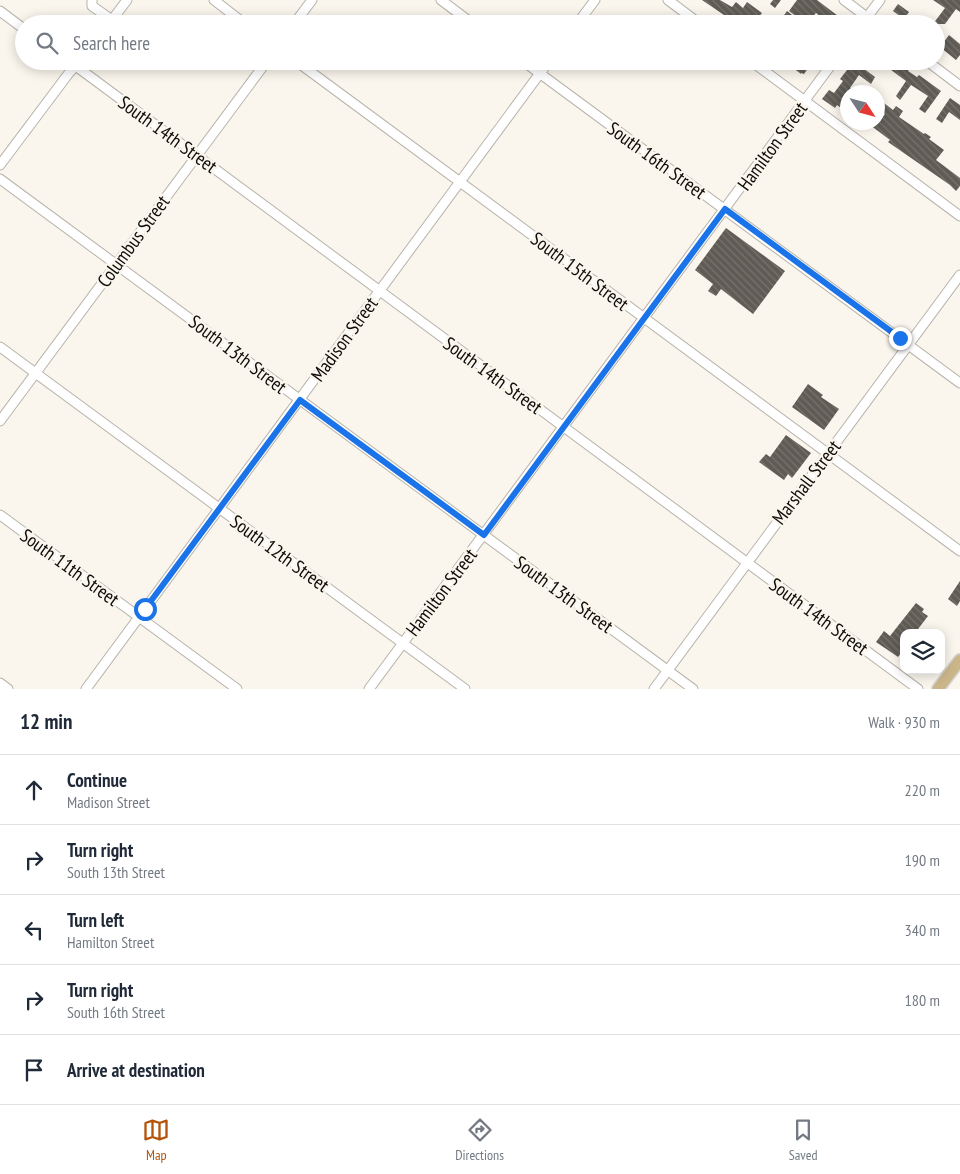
<!DOCTYPE html>
<meta charset="utf-8">
<style>
:root{--surface:#fff;--page:#f6f6f7;--text:#1f2937;--muted:#747a83;--line:#e0e1e3;--accent:#b45309}
body{margin:0;font-family:"PT Sans Narrow",sans-serif;background:var(--page);color:var(--text)}
.controls{position:absolute;right:15px;bottom:15px;display:grid;overflow:hidden;border-radius:10px;box-shadow:0 2px 12px #0003}
.controls button{width:45px;height:45px;display:grid;place-items:center;padding:0;border:0;border-bottom:1px solid var(--line);background:var(--surface);color:var(--text);font:25px sans-serif}
.compass{position:absolute;left:840px;top:85px;width:45px;height:45px;border-radius:50%;background:var(--surface);box-shadow:0 2px 12px #0003;rotate:126deg}
.stop{position:absolute;width:15px;height:15px;margin:-11px;border:4px solid #1a73e8;border-radius:50%;background:#fff}
.stop.end{background:#1a73e8;border-color:#fff;box-shadow:0 1px 5px #0008}
.list{margin:0;padding:0;list-style:none}
h2{display:flex;justify-content:space-between;align-items:center;height:65px;margin:0;padding:0 20px;font-size:21px}
h2 small{font-size:16px;font-weight:400;color:var(--muted)}
.list li{display:grid;grid-template-columns:32px 1fr auto;gap:15px;align-items:center;box-sizing:border-box;height:70px;padding:0 20px;border-top:1px solid var(--line)}
.list b{display:block;font-size:19px;white-space:nowrap}
.list p{margin:0;font-size:16px;white-space:nowrap;color:var(--muted)}
.list em{font-size:16px;font-style:normal;color:var(--muted)}
.icon{flex:none;width:28px;height:28px;fill:none;stroke:currentColor;stroke-width:2;stroke-linecap:round;stroke-linejoin:round}
.map{position:relative;flex:none;width:960px;height:689px;overflow:hidden}
.search{position:absolute;background:var(--surface);box-shadow:0 2px 12px #0003;left:15px;right:15px;top:15px;height:55px;display:flex;align-items:center;gap:12px;box-sizing:border-box;padding:0 18px;border-radius:28px;color:var(--muted);font-size:19px}
.sheet{height:415px;background:var(--surface)}
nav{display:flex;justify-content:space-around;align-items:center;box-sizing:border-box;height:70px;border-top:1px solid var(--line);background:var(--surface);font-size:14px;color:var(--muted)}
nav a{display:grid;justify-items:center;gap:2px}
nav .on{color:var(--accent)}
.map>svg:first-child{display:block}
.building{fill:url(#building-back-hatch)}
.lines{fill:none;stroke-linecap:round;stroke-linejoin:round}
.minor-casing{stroke:#b8b3ab;stroke-width:11}
.major-casing{stroke:#d3d3d3;stroke-width:14}
.minor{stroke:#fff;stroke-width:9}
.major{stroke:#cbb68a;stroke-width:11}
.route{stroke:#1a73e8;stroke-width:6}
.labels{text-anchor:middle;stroke-width:5;stroke-linejoin:round;paint-order:stroke}
.street-label{font-size:19px;fill:#0d0c09;stroke:#faf6ed}
</style>
<div class="map">
<svg width="960" height="689" viewBox="0 0 960 689">
<defs>
<pattern id="building-back-hatch" width="6" height="6" patternUnits="userSpaceOnUse" patternTransform="scale(1.25)"><rect width="6" height="6" fill="#605c55"/><path d="M-1 5l2 2M0 0l6 6M5-1l2 2" fill="none" stroke="#76726d"/></pattern>
</defs>
<rect width="100%" height="100%" fill="#faf6ed"/>
<path class="building" d="M702,0h18l12,7 4,-5 7,6 4,-6 15,11 -6,7 -2,-1 -3,5h-24l-5,-6 2,-3z
M773,0h8l-6,8 -5,-4z
M797,0h20l25,19 -4,5h-14l2,-3 -10,-8 -10,11 -17,-13z
M933,0h27v12l-4,-3 -11,15h-12l12,-16z
M898,4l11,8 -5,7 -11,-8z
M787,11l5,4 -5,7 -5,-4z
M949,35l11,9v11l-4,5 -16,-13z
M784,61h20l4,3 -1,2 2,1 -5,7 -3,-1v1z
M854,61h14l-5,7 12,9 -4,7 -12,-9 -9,13 6,4h-8v21l-11,-8 -2,3 -13,-9 7,-9 5,3 9,-12 -3,-2z
M879,61h23l8,6 -2,4 9,6 2,-2 22,16 -16,22 -6,-4 9,-13 -17,-11 -11,15 -4,-4 10,-15z
M950,98l10,7v15l-11,-8 -7,11 -6,-4z
M880,100l13,10 3,-4 7,5 -4,6 25,17 1,-1 6,4 -2,2 15,11 -8,10 24,18v8l-4,5 -6,-6 -62,-43 2,-2 -24,-18h13l6,-8 -7,-6v-4z
M726,228l59,43 -32,43 -32,-25 -5,7 -8,-5 5,-7 -18,-14z
M808,384l15,11 -2,2 18,12 -15,21 -32,-23z
M786,435l25,18 -19,25 -4,-4 -4,6 -25,-18 7,-8 4,3z
M960,581v20l-3,5 -9,-7z
M916,603l8,6 -2,3 6,4 -13,17h-11v16l-6,8 -22,-15 8,-11 6,5z"/>
<g class="lines">
<g class="minor-casing">
<path id="minor" d="M92,0v6l20,14
M214,0l31,24
M441,0l32,24
M668,0l32,24
M844,0l32,24
M0,11l24,18
M109,24l18,-24
M294,24l18,-24
M577,24l18,-24
M862,24l18,-24
M69,61l849,628
M296,61l664,490
M523,61l437,322
M751,61l209,155
M927,61l33,25
M0,165l69,-92 11,-12
M0,179l693,510
M0,347l465,342
M0,421l267,-360
M0,515l237,174
M0,683l8,6
M86,689l463,-628
M369,689l465,-628
M654,689l306,-414"/>
</g>
<g class="major-casing">
<path id="major" d="M938,689l22,-29"/>
</g>
<use href="#minor" class="minor"/>
<use href="#major" class="major"/>
</g>
<g class="lines">
<path class="route" d="M145,609l155,-209 184,135 241,-326 175,129"/>
</g>
<g class="labels">
<g class="street-label">
<text transform="translate(168 134) rotate(36)" y="7">South 14th Street</text>
<text transform="translate(772 146) rotate(-54)" y="7">Hamilton Street</text>
<text transform="translate(657 160) rotate(36)" y="7">South 16th Street</text>
<text transform="translate(133 241) rotate(-54)" y="7">Columbus Street</text>
<text transform="translate(580 271) rotate(37)" y="7">South 15th Street</text>
<text transform="translate(344 339) rotate(-54)" y="7">Madison Street</text>
<text transform="translate(238 354) rotate(37)" y="7">South 13th Street</text>
<text transform="translate(493 375) rotate(36)" y="7">South 14th Street</text>
<text transform="translate(806 482) rotate(-53)" y="7">Marshall Street</text>
<text transform="translate(280 553) rotate(36)" y="7">South 12th Street</text>
<text transform="translate(70 567) rotate(36)" y="7">South 11th Street</text>
<text transform="translate(441 592) rotate(-53)" y="7">Hamilton Street</text>
<text transform="translate(564 594) rotate(36)" y="7">South 13th Street</text>
<text transform="translate(819 616) rotate(36)" y="7">South 14th Street</text>
</g>
</g>
</svg>
<div class="controls">
<button><svg class="icon" aria-label="layers" viewBox="0 0 24 24"><path d="M12 4l9 5-9 5-9-5zM3 14l9 5 9-5"/></svg></button>
</div>
<svg class="compass" viewBox="-18 -18 36 36"><path d="M0-13l5 13h-10z" fill="#e53935"/><path d="M0 13l5-13h-10z" fill="#747a83"/></svg>
<div class="stop" style="left:145px;top:609px"></div>
<div class="stop end" style="left:900px;top:338px"></div>
<div class="search"><svg class="icon" aria-label="search" viewBox="0 0 24 24"><circle cx="10" cy="10" r="6"/><path d="M15 15l6 6"/></svg>Search here</div>
</div>
<section class="sheet">
<h2>12 min<small>Walk · 930 m</small></h2>
<ul class="list">
<li><svg class="icon" aria-label="ahead" viewBox="0 0 24 24"><path d="M12 20V5M6 11l6-6 6 6"/></svg><div><b>Continue</b><p>Madison Street</p></div><em>220 m</em></li>
<li><svg class="icon" aria-label="right" viewBox="0 0 24 24"><path d="M7 20v-9h11M14 6l5 5-5 5"/></svg><div><b>Turn right</b><p>South 13th Street</p></div><em>190 m</em></li>
<li><svg class="icon" aria-label="left" viewBox="0 0 24 24"><path d="M17 20v-9H6M10 6l-5 5 5 5"/></svg><div><b>Turn left</b><p>Hamilton Street</p></div><em>340 m</em></li>
<li><svg class="icon" aria-label="right" viewBox="0 0 24 24"><path d="M7 20v-9h11M14 6l5 5-5 5"/></svg><div><b>Turn right</b><p>South 16th Street</p></div><em>180 m</em></li>
<li><svg class="icon" aria-label="arrive" viewBox="0 0 24 24"><path d="M6 21V4h12l-3 4 3 4H6"/></svg><div><b>Arrive at destination</b></div></li>
</ul>
</section>
<nav>
<a class="on"><svg class="icon" aria-label="map" viewBox="0 0 24 24"><path d="M3 6l6-2 6 2 6-2v14l-6 2-6-2-6 2zM9 4v14M15 6v14"/></svg>Map</a>
<a><svg class="icon" aria-label="directions" viewBox="0 0 24 24"><path d="M12 3l9 9-9 9-9-9zM9 14v-3h6M13 9l2 2-2 2"/></svg>Directions</a>
<a><svg class="icon" aria-label="saved" viewBox="0 0 24 24"><path d="M7 4h10v16l-5-4-5 4z"/></svg>Saved</a>
</nav>
